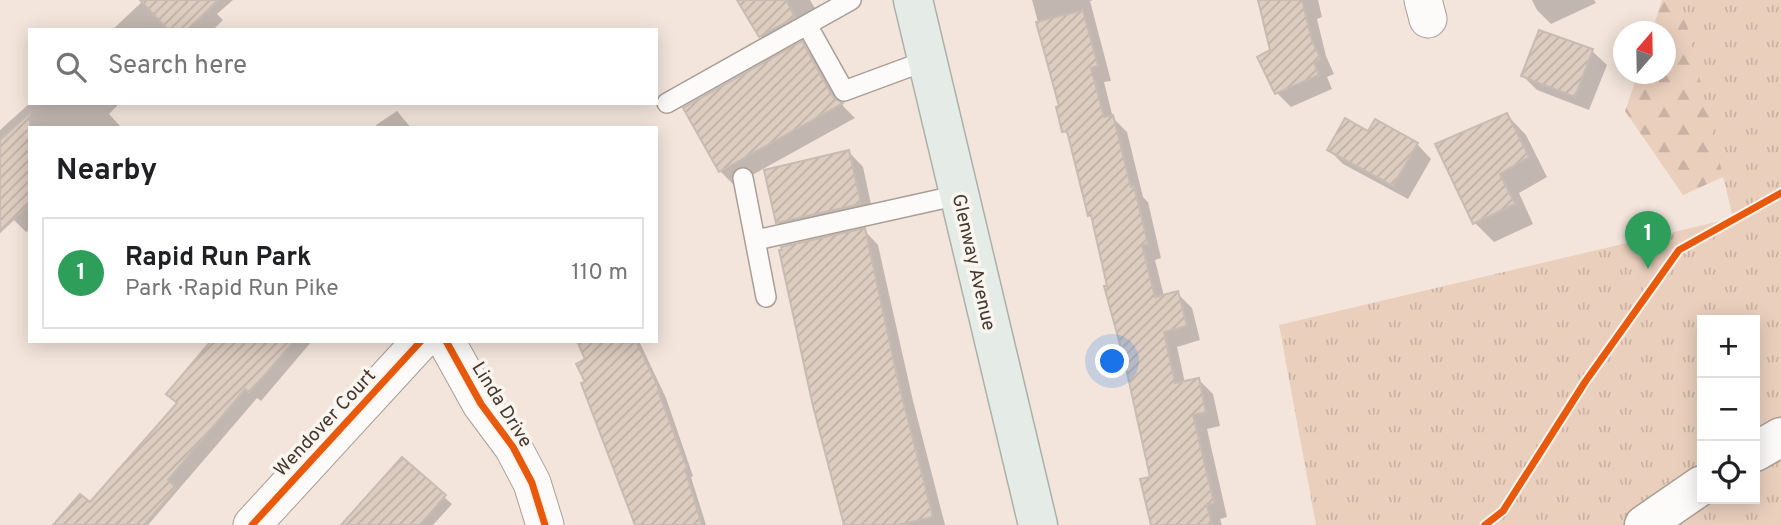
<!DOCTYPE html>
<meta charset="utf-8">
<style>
:root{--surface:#fff;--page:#f6f6f6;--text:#202124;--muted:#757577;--line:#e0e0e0;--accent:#2563eb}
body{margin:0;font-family:Overpass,sans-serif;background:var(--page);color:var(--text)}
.controls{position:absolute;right:21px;bottom:21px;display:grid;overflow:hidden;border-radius:0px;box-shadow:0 4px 18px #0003}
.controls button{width:63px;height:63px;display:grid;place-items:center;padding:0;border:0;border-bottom:2px solid var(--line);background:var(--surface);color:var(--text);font:35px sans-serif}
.compass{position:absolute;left:1613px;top:21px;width:63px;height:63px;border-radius:50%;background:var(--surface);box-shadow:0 4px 18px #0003;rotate:20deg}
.you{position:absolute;left:1113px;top:362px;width:24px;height:24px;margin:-18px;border:5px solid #fff;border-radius:50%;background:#1a73e8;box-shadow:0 0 0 10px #1a73e833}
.badge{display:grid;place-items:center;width:46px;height:46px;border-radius:50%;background:var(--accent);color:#fff;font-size:23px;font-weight:700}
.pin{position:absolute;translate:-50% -58px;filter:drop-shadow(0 2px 4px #0008)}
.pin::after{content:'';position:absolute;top:37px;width:24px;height:21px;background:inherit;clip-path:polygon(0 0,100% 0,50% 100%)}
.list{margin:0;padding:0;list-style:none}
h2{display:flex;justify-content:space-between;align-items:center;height:91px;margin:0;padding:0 28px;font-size:30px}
h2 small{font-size:23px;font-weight:400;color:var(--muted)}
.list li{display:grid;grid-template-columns:46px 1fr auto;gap:21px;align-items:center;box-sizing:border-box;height:112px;margin:0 14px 14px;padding:0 14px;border:2px solid var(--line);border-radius:0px}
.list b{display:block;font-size:26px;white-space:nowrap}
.list p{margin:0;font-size:23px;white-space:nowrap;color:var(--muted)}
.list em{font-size:23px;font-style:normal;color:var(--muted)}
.icon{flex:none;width:38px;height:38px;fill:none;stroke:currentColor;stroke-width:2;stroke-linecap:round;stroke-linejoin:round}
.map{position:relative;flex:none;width:1781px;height:525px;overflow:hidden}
.search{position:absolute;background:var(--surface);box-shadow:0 4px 18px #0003;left:28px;top:28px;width:630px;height:77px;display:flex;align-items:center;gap:18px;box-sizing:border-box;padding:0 24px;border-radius:0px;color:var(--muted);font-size:26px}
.panel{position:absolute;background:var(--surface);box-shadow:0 4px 18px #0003;left:28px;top:126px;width:630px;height:217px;border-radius:0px}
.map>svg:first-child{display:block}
.forest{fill:url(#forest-firs)}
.park{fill:url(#park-tufts);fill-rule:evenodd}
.shadow{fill:#0003}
.building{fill:url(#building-hatch);stroke:#c7bbb3;stroke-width:2}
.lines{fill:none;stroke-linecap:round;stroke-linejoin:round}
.service-casing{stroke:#a99e96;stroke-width:22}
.minor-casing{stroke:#a99e96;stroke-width:39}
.tertiary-casing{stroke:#a99e96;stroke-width:41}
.primary-casing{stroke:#abb1a8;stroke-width:41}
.service{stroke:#fdfbfa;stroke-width:19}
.minor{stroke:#fdfbfa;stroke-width:37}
.tertiary{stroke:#fdfbfa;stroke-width:38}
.primary{stroke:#e5ece7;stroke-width:38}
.cycleway-casing{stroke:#fbf5f0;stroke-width:11}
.cycleway{stroke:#e8590c;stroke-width:7}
.labels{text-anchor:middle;stroke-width:7;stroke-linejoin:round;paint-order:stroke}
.street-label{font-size:19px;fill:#43372e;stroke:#fbf5f0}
</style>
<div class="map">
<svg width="1781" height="525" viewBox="0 0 1781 525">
<defs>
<pattern id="forest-firs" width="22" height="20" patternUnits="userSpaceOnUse" patternTransform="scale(1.75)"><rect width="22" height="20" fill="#eacfbd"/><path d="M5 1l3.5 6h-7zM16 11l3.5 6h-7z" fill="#cab2a3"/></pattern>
<pattern id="park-tufts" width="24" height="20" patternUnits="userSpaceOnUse" patternTransform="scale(1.75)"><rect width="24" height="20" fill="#eacfbd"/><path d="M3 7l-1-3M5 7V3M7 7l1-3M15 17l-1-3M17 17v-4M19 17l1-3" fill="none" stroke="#cab2a3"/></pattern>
<pattern id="building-hatch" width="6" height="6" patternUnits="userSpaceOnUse" patternTransform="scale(1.75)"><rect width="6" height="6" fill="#ddccc0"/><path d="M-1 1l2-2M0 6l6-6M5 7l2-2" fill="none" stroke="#bfb0a5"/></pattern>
</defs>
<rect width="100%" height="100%" fill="#f3e5dc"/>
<path class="forest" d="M1662,0h119l-9,155 -89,40 -58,-84 13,-37h28v-42l-14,-1z"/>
<path class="park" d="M1681,0h100v525h-465l-37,-200 454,-107zM1702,320h53v179h-53z"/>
<path class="shadow" d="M144,0h89l-16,14 6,6 -10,10h-101z
M739,0h71l8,13 -43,38 -15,-15z
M1032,0h61l-3,1 21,80 -7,1 9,36 14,14 16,65 5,5 13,56 -6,2 9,36 13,-3 15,15 8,32 -23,7 8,36 14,-3 14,14 7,32 -13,3 20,88 -7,2 2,6h-66l-4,-46 -58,-260 -4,-4 -19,-77 -7,-7 -3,-24z
M1259,0h59l4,17 -5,2 9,37 8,18 -7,3 5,12 -41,18 -14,-14 -5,-42z
M1532,0h62l2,3 -45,21 -14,-14z
M1540,32l52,19 15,14 -18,45 -52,-20 -14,-14z
M802,44l14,14 28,49 11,11 -121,67 -14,-14z
M30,103h90l-11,11 11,12 -3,2h-87v101l-4,3 -16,-16 -10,8v-94z
M397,111l14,17h-33l-2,-3z
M1507,115l19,20 21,42 -28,16 14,31 -39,18 -19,-19z
M1369,133l48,11 14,15 -23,40 -65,-35 -14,-14z
M849,152l14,15 11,51 -82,19 -15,-15z
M864,230l14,15 35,156 32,124h-99z
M213,341h99l-51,60 -4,-3 -109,127h-92l34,-20 89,-101z
M579,341h60l27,57 27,78 -2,1 15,48h-72l-4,-13 2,-1 -45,-128 1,-23z
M444,497l8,7 -19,21h-89z"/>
<path class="building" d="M140,0h78l-31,30h-19z
M737,0h49l9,17 -36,20z
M1258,0h44l10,40 9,19 -7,4 5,12 -44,19 -18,-37 13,-7z
M1083,10l15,56 -7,2 13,49 9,-2 18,72 3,-1 14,58 -6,1 13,52 23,-6 9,35 -23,6 11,51 24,-5 7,34 -13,3 21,88 -7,2 5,20h-61l-11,-46 10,-2 -26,-118 -20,-73h3l-16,-71 -3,1 -21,-85 -5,1 -6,-25 3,-1 -23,-84z
M1539,30l54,19 -18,48 -54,-21z
M802,41l31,56 10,6 -124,69 -36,-64z
M30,113v91l-30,28v-92z
M1507,113l22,44 -29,17 15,30 -42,20 -38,-80z
M1345,118l23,13 7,-12 43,24 -25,43 -66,-36z
M849,150l12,54 -85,19 -12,-53z
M865,228l34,157 34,132 -35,8h-54l-31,-119 -34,-156h3l-1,-3z
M211,341h83l-45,52 -4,-4 -77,91 8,8 -32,37h-91l27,-31 10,8 87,-99 -11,-9z
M577,341h59l24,50h-2l29,77 -2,1 17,56h-67l-54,-142 4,-1 -9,-18 9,-5z
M402,457l44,38 -26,30h-79z"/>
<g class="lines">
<g class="service-casing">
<path id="service" d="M807,25l37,66 84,-31
M667,103l184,-103
M743,178l23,119
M756,240l203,-45"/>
</g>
<g class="minor-casing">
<path id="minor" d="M1423,0l5,19
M446,341l35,63 32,43 19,36 13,42
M252,525l169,-184"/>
</g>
<g class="tertiary-casing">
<path id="tertiary" d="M1755,452l26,-15
M1644,525l58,-40"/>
</g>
<g class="primary-casing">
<path id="primary" d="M913,0l125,525"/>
</g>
<use href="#service" class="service"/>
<use href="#minor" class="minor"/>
<use href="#tertiary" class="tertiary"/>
<use href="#primary" class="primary"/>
<g class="cycleway-casing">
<path id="cycleway" d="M446,341l35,63 32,43 19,36 13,42
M252,525l169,-184
M1485,525l18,-14 82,-129 94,-132 102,-57"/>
</g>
<use href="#cycleway" class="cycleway"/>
</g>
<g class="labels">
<g class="street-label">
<text transform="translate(975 262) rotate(77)" y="7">Glenway Avenue</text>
<text transform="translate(503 404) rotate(58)" y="7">Linda Drive</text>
<text transform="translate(324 422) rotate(-47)" y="7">Wendover Court</text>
</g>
</g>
</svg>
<div class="controls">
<button>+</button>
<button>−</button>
<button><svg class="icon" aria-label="locate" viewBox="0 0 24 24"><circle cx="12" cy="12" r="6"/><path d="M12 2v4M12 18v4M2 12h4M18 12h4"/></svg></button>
</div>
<svg class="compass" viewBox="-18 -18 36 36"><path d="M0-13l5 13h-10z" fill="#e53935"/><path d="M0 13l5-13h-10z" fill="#757577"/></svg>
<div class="you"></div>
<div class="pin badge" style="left:1648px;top:269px;background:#2e9e5b">1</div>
<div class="search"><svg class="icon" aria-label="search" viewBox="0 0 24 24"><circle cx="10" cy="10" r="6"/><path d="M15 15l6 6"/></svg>Search here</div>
<section class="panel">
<h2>Nearby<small></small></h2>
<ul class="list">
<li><span class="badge" style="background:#2e9e5b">1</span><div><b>Rapid Run Park</b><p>Park · Rapid Run Pike</p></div><em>110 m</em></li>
</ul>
</section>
</div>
